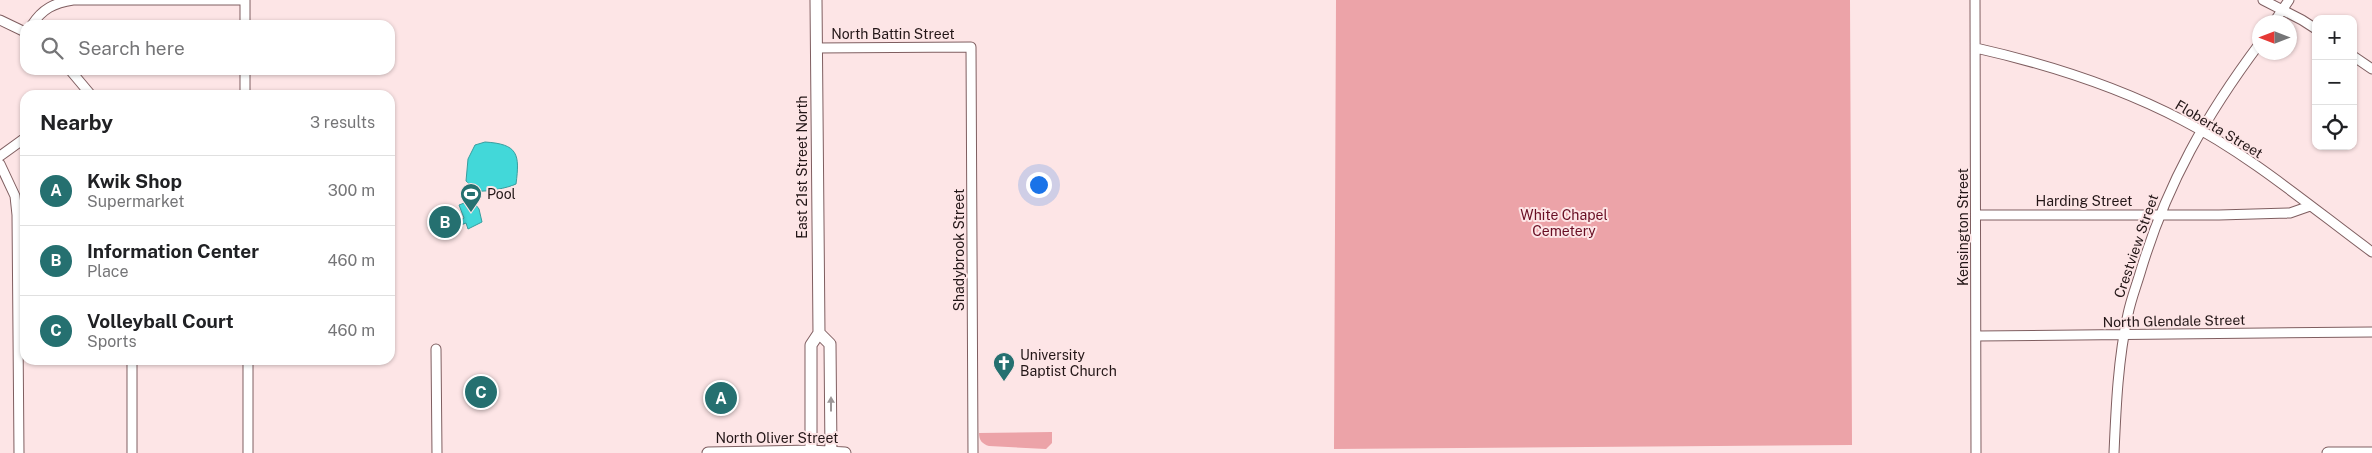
<!DOCTYPE html>
<meta charset="utf-8">
<style>
:root{--surface:#fff;--page:#f2f2f2;--text:#202124;--muted:#757577;--line:#e0e0e0;--accent:#257070}
body{margin:0;font-family:"Public Sans",sans-serif;background:var(--page);color:var(--text)}
.controls{position:absolute;right:15px;top:15px;display:grid;overflow:hidden;border-radius:10px;box-shadow:0 1px 4px #0004}
.controls button{width:45px;height:45px;display:grid;place-items:center;padding:0;border:0;border-bottom:1px solid var(--line);background:var(--surface);color:var(--text);font:25px sans-serif}
.compass{position:absolute;left:2252px;top:15px;width:45px;height:45px;border-radius:50%;background:var(--surface);box-shadow:0 1px 4px #0004;rotate:270deg}
.you{position:absolute;left:1038px;top:184px;width:18px;height:18px;margin:-12px;border:4px solid #fff;border-radius:50%;background:#1a73e8;box-shadow:0 0 0 8px #1a73e833}
.badge{display:grid;place-items:center;width:32px;height:32px;border-radius:50%;background:var(--accent);color:#fff;font-size:16px;font-weight:700}
.pin{position:absolute;translate:-50% -50%;border:2px solid #fff;box-shadow:0 1px 5px #0006}
.list{margin:0;padding:0;list-style:none}
h2{display:flex;justify-content:space-between;align-items:center;height:65px;margin:0;padding:0 20px;font-size:21px}
h2 small{font-size:16px;font-weight:400;color:var(--muted)}
.list li{display:grid;grid-template-columns:32px 1fr auto;gap:15px;align-items:center;box-sizing:border-box;height:70px;padding:0 20px;border-top:1px solid var(--line)}
.list b{display:block;font-size:19px;white-space:nowrap}
.list p{margin:0;font-size:16px;white-space:nowrap;color:var(--muted)}
.list em{font-size:16px;font-style:normal;color:var(--muted)}
.icon{flex:none;width:28px;height:28px;fill:none;stroke:currentColor;stroke-width:2;stroke-linecap:round;stroke-linejoin:round}
.map{position:relative;flex:none;width:2372px;height:453px;overflow:hidden}
.search{position:absolute;background:var(--surface);box-shadow:0 1px 4px #0004;left:20px;top:20px;width:375px;height:55px;display:flex;align-items:center;gap:12px;box-sizing:border-box;padding:0 18px;border-radius:15px;color:var(--muted);font-size:19px}
.panel{position:absolute;background:var(--surface);box-shadow:0 1px 4px #0004;left:20px;top:90px;width:375px;height:275px;border-radius:15px}
.map>svg:first-child{display:block}
.green{fill:#eca3a8}
.water{fill:#42d8d9;stroke:#399e9f}
.lines{fill:none;stroke-linecap:round;stroke-linejoin:round}
.minor-casing{stroke:#7f5e60;stroke-width:11}
.major-casing{stroke:#7f5e60;stroke-width:13}
.minor{stroke:#fff;stroke-width:9}
.major{stroke:#fff;stroke-width:11}
.oneway{fill:#9c9697}
.labels{text-anchor:middle;stroke-width:4;stroke-linejoin:round;paint-order:stroke}
.street-label{font-size:14px;fill:#231617;stroke:#fde5e6}
.poi-label{font-size:14px;fill:#231617;stroke:#fde5e6;text-anchor:start}
.park-label{font-size:14px;fill:#680e23;stroke:#fde5e6}
</style>
<div class="map">
<svg width="2372" height="453" viewBox="0 0 2372 453">
<rect width="100%" height="100%" fill="#fde5e6"/>
<path class="green" d="M1336,0h514l2,445 -518,4z
M494,385v13l-26,1v-13z
M1052,432v11l-6,6 -57,-3c-7,-2 -10,-6 -10,-13z"/>
<path class="water" d="M485,142c33,2 35,12 31,42 -8,4 -30,8 -38,7 -4,0 -8,-7 -12,-10l2,-22 7,-14z
M472,200l7,9 3,13 -14,7 -2,-6 -5,2 -2,-4 5,-3 -5,-13z"/>
<g class="lines">
<g class="minor-casing">
<path id="minor" d="M245,0v25
M1975,0l1,453
M2263,0l39,20 14,9
M0,20l25,12
M2274,22l15,-22
M32,25c10,-16 22,-22 41,-25h172
M816,48l155,-1 2,406
M1976,48c71,16 141,38 206,72 68,35 129,87 190,132
M2353,56l19,13
M70,70l21,25
M245,70v25
M0,156l25,-18
M0,164l15,32 2,19 2,238
M1976,215h243l71,-2 20,-7
M1977,336l395,-4
M436,349l1,104
M248,360v93
M132,453v-93
M2114,453c2,-46 4,-94 14,-139 3,-15 9,-30 13,-44 26,-86 65,-155 119,-227"/>
</g>
<g class="major-casing">
<path id="major" d="M819,333l11,11 1,109
M708,453l103,-2 34,2
M811,453v-108l8,-12 -3,-333
M2328,453h44"/>
</g>
<use href="#minor" class="minor"/>
<use href="#major" class="major"/>
</g>
<defs><path id="oneway-solid" d="M-6-.8H1V-3.2L6.5 0L1 3.2V.8H-6Z" transform="scale(1.25)"/></defs>
<use class="oneway" href="#oneway-solid" transform="translate(831 404) rotate(-90)"/>
<defs>
<g id="stadium-pin" transform="scale(1.125)"><path d="M0 17L-7.5 6A9.5 9.5 0 1 1 7.5 6Z" fill="#257070" stroke="#fde5e6"/><path d="M0-5a6.5 5 0 1 0 0 10a6.5 5 0 1 0 0-10ZM-3.5-1.8h7v3.6h-7Z" fill="#fff"/></g>
<g id="church-pin" transform="scale(1.125)"><path d="M0 17L-7.5 6A9.5 9.5 0 1 1 7.5 6Z" fill="#257070" stroke="#fde5e6"/><path d="M-1.2-6h2.4v3.5h3.3v2.4h-3.3V6h-2.4V-.1h-3.3v-2.4h3.3Z" fill="#fff"/></g>
</defs>
<g fill-rule="evenodd">
<use href="#stadium-pin" x="471" y="194"/>
<use href="#church-pin" x="1004" y="363"/>
</g>
<g class="labels">
<g class="street-label">
<text x="893" y="39">North Battin Street</text>
<text transform="translate(2219 129) rotate(31)" y="5">Floberta Street</text>
<text transform="translate(802 167) rotate(-90)" y="5">East 21st Street North</text>
<text x="2084" y="206">Harding Street</text>
<text transform="translate(1963 227) rotate(-90)" y="5">Kensington Street</text>
<text transform="translate(2136 246) rotate(-71)" y="5">Crestview Street</text>
<text transform="translate(959 250) rotate(-90)" y="5">Shadybrook Street</text>
<text transform="translate(2174 321) rotate(-1)" y="5">North Glendale Street</text>
<text x="777" y="443">North Oliver Street</text>
</g>
<g class="poi-label">
<text x="487" y="199">Pool</text>
<text x="1020" y="360">University<tspan x="1020" dy="16">Baptist Church</tspan></text>
</g>
<g class="park-label">
<text x="1564" y="220">White Chapel<tspan x="1564" dy="16">Cemetery</tspan></text>
</g>
</g>
</svg>
<div class="controls">
<button>+</button>
<button>−</button>
<button><svg class="icon" aria-label="locate" viewBox="0 0 24 24"><circle cx="12" cy="12" r="6"/><path d="M12 2v4M12 18v4M2 12h4M18 12h4"/></svg></button>
</div>
<svg class="compass" viewBox="-18 -18 36 36"><path d="M0-13l5 13h-10z" fill="#e53935"/><path d="M0 13l5-13h-10z" fill="#757577"/></svg>
<div class="you"></div>
<div class="pin badge" style="left:721px;top:398px">A</div>
<div class="pin badge" style="left:445px;top:222px">B</div>
<div class="pin badge" style="left:481px;top:392px">C</div>
<div class="search"><svg class="icon" aria-label="search" viewBox="0 0 24 24"><circle cx="10" cy="10" r="6"/><path d="M15 15l6 6"/></svg>Search here</div>
<section class="panel">
<h2>Nearby<small>3 results</small></h2>
<ul class="list">
<li><span class="badge">A</span><div><b>Kwik Shop</b><p>Supermarket</p></div><em>300 m</em></li>
<li><span class="badge">B</span><div><b>Information Center</b><p>Place</p></div><em>460 m</em></li>
<li><span class="badge">C</span><div><b>Volleyball Court</b><p>Sports</p></div><em>460 m</em></li>
</ul>
</section>
</div>
